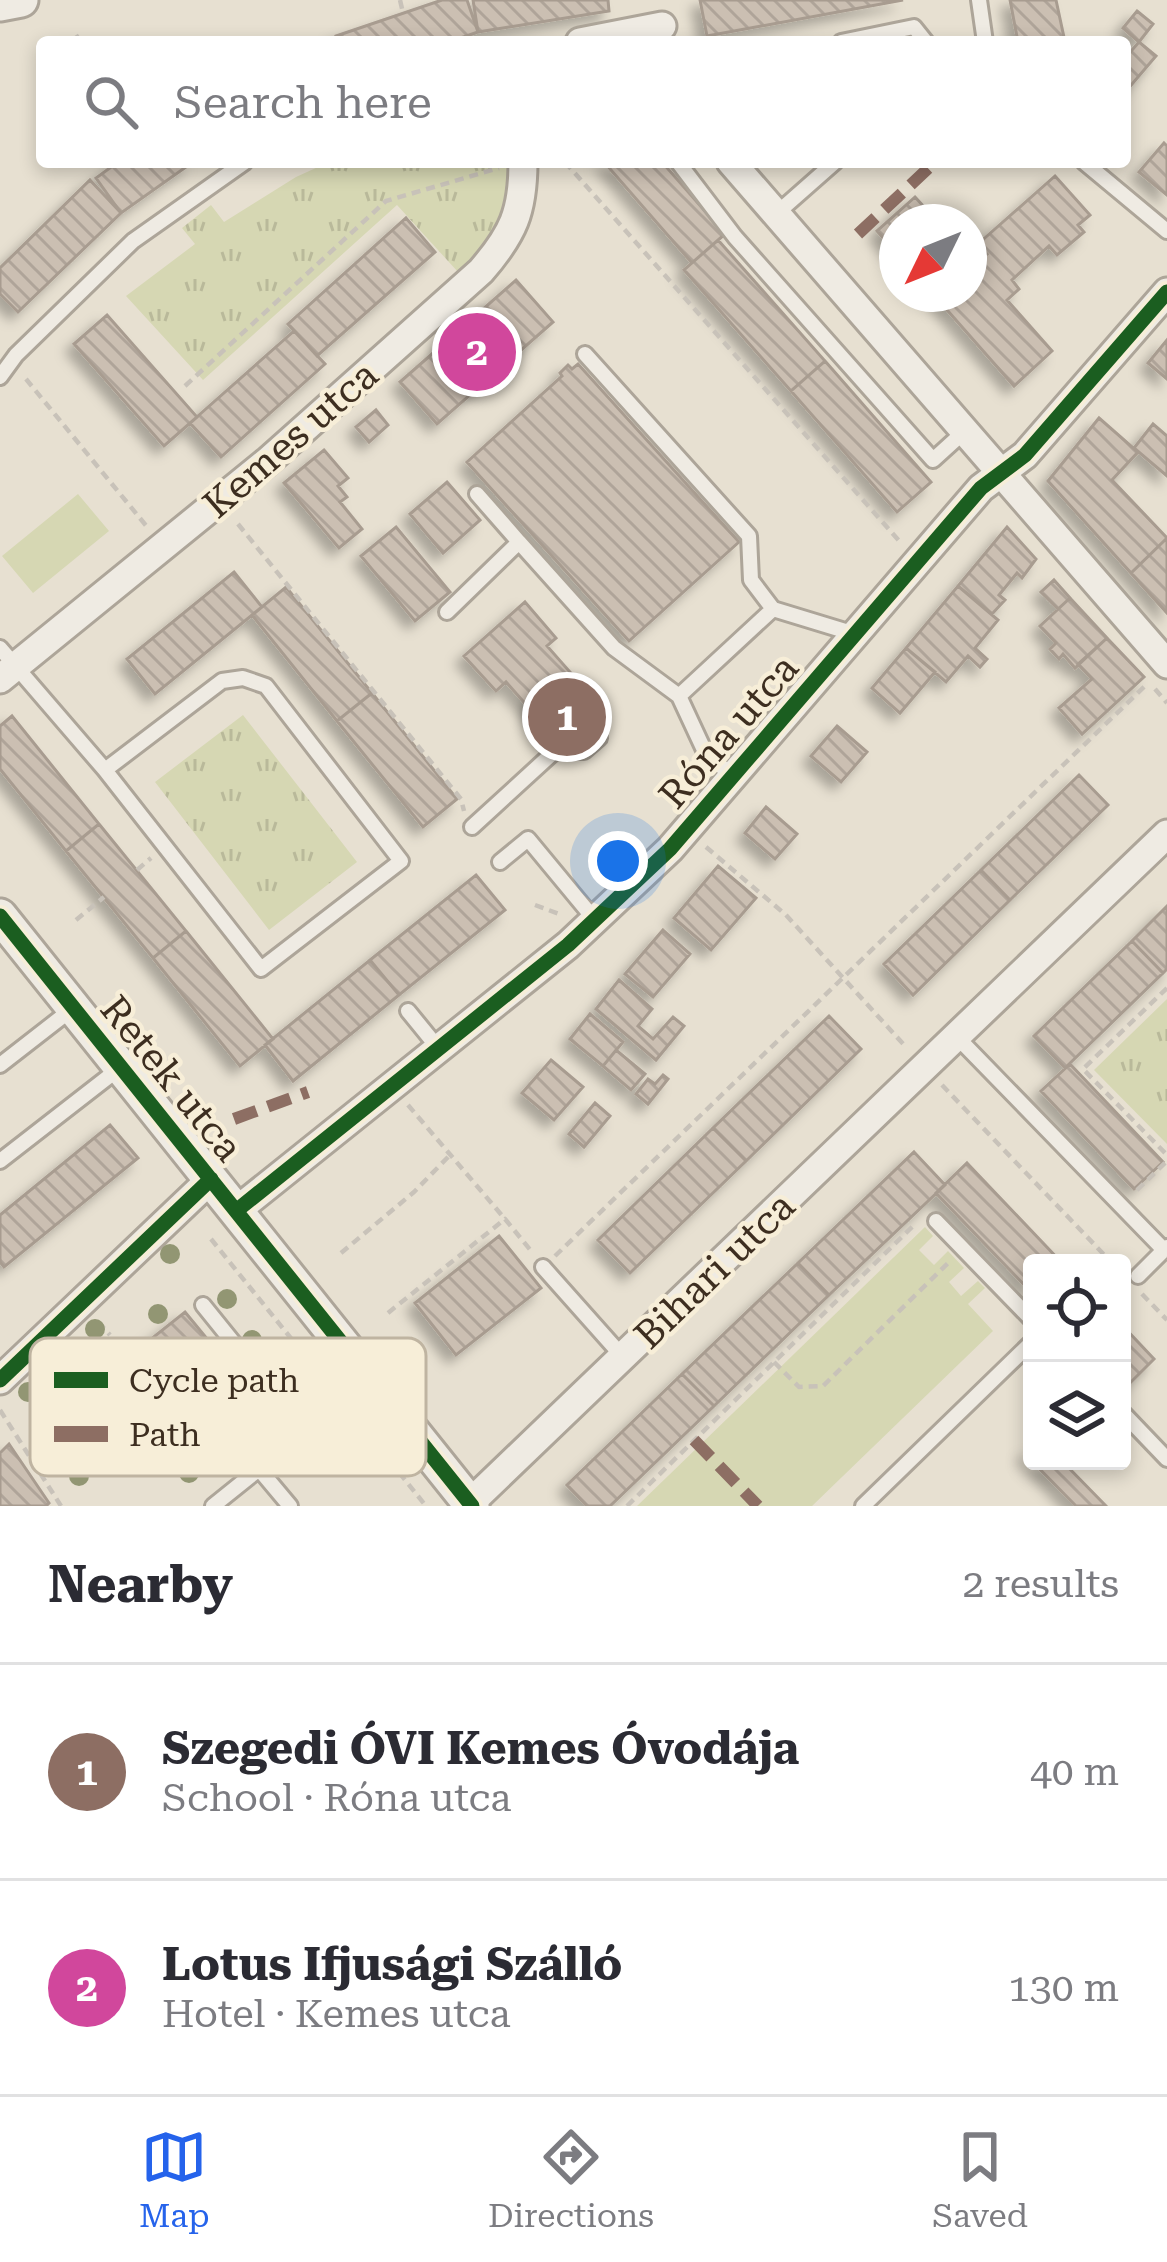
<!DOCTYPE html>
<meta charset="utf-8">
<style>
:root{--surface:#fff;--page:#f7f7f7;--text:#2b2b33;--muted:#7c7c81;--line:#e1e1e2;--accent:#2563eb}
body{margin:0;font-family:"Roboto Serif",serif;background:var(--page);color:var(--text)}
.controls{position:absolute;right:36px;bottom:36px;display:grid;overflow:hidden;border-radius:12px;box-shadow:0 6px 18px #0003}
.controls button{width:108px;height:108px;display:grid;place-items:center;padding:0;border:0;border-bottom:3px solid var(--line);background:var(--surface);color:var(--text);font:60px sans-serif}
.compass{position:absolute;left:879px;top:204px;width:108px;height:108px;border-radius:50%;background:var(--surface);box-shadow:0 6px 18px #0003;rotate:227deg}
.you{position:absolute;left:618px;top:861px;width:42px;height:42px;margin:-30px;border:9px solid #fff;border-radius:50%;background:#1a73e8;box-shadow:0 0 0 18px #1a73e833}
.badge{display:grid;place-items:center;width:78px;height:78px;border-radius:50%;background:var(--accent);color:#fff;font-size:39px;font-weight:700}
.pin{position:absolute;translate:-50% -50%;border:6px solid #fff;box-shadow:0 3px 12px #0006}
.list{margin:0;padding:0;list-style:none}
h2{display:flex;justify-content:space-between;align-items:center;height:156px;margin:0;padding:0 48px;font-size:51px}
h2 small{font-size:39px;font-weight:400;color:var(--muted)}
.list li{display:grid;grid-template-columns:78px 1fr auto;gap:36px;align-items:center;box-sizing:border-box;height:216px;padding:0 48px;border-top:3px solid var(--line)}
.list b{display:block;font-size:45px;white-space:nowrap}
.list p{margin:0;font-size:39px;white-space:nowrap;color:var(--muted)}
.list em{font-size:39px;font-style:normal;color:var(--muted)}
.icon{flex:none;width:66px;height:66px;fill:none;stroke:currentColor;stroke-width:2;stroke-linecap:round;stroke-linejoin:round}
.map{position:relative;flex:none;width:1167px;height:1506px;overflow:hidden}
.search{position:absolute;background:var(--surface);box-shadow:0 6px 18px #0003;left:36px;right:36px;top:36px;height:132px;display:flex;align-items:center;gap:30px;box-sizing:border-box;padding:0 42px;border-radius:12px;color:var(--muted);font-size:45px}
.sheet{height:588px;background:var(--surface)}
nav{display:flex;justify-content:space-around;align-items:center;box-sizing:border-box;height:168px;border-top:3px solid var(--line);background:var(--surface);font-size:33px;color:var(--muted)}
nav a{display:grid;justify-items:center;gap:6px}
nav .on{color:var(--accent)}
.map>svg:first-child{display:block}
.grass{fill:#d6d7b3}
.park{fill:url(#park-tufts)}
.building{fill:url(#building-back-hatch);stroke:#a89c90;stroke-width:3;filter:url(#shadow)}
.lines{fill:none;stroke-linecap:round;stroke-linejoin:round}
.service-casing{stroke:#ada599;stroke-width:20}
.minor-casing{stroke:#ada599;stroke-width:33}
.tertiary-casing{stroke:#ada599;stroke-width:39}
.path{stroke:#c8c2b9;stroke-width:4.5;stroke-dasharray:9 6;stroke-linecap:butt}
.service{stroke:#efebe3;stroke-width:14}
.minor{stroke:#efebe3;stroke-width:27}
.tertiary{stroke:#efebe3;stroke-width:33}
.quiet{stroke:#8d6e63;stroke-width:12;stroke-dasharray:24 12;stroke-linecap:butt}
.cycleway-casing{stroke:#f7eed8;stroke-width:22}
.cycleway{stroke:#1b5e20;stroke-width:15}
.tree{fill:#929673}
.labels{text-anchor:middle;stroke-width:9;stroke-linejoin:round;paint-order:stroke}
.street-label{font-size:39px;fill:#3d2e20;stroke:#f7eed8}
.key{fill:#f7eed8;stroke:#bfb4a1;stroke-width:3}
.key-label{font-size:33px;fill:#3d2e20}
</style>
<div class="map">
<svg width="1167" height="1506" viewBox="0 0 1167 1506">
<defs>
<pattern id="park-tufts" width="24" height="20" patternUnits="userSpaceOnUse" patternTransform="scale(3)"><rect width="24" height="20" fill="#d6d7b3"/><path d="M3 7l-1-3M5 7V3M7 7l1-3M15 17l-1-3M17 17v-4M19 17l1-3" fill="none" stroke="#b9b99a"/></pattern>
<pattern id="building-back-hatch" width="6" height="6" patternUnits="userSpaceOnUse" patternTransform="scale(3)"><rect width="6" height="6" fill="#cbbfb2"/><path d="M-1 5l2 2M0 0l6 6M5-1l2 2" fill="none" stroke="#afa499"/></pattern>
<filter id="shadow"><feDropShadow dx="-8" dy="8" stdDeviation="6" flood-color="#0004"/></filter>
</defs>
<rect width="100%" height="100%" fill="#e7e0d1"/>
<path class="grass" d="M78,494l31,37 -76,62 -31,-37z
M925,1227l8,9 -14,14 15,15 14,-14 16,17 -15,14 12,14 17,-15 7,7 -17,16 25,27 -181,175h-175z"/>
<path class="park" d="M329,162h181c3,45 -15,83 -52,110l-61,-67 -194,175 -77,-84 69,-52 -13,-16 29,-23 13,17 72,-45z
M243,715l114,147 -88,68 -114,-148z
M1167,999v145l-73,-74z"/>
<path class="building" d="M442,0h25l11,32 -29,10h-111l-2,-6z
M473,0h135l1,11 -131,21z
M700,0h203l-196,36z
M1010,0h46l9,42h-47z
M1137,11l16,13 -14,18 -16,-14z
M1139,42l17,14 -29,34 -2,-32z
M1164,143l3,3v49l-28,-23z
M118,162h75l-72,51 -25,-35z
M604,162h58l63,72 -33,29z
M1055,176l35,39 -12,10 6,7 -27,23 -8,-9 -37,34 7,9 -12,11 45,51 -38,35 -81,-92h36v-37l6,7 12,-10 -9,-10z
M90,180l31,33 -103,99 -18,-18v-26z
M915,197l23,25h-41v32l-20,-23z
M406,218l29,34 -118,104 -29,-32z
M718,240l107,121 -34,30 -107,-121z
M516,280l37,42 -116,102 -37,-42z
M107,315l90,102 -33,29 -90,-102z
M294,331l31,33 -104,93 -31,-34z
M1167,340v39l-19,-16z
M825,361l106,121 -34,30 -106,-121z
M578,364l161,178 -110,99 -162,-179 95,-86 -2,-3 8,-8 4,4z
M376,410l12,15 -19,17 -13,-15z
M1099,418l39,34 -26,28 55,58 -36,35 -83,-92z
M1153,424l14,12v40l-33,-28z
M324,450l24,28 -10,8 9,11 -7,5 22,27 -23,19 -55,-65z
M447,482l33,38 -37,33 -33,-39z
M396,527l54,65 -35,29 -54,-65z
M1007,527l29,32 -14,19 -5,-5 -18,22 6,5 -13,14 -34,-28z
M1167,538v75l-36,-40z
M234,572l28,35 -107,87 -28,-35z
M1054,580l16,18 -12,11 -17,-17z
M958,586l40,34 -23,28 12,11 -7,8 -12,-11 -22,26 -40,-34z
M286,587l86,106 -35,28 -85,-106z
M1070,598l37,40 -32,30 -12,-14 -4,5 -9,-10 6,-6 -16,-17z
M525,602l31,36 -9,8 53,60 -41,36 -53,-60 -10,9 -32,-35z
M1107,638l37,39 -62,57 -23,-26 33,-29 -14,-15z
M906,648l29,24 -35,41 -28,-25z
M372,693l85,106 -34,28 -86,-106z
M12,716l87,108 -33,27 -66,-82v-43z
M837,726l30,26 -26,30 -30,-26z
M1079,775l29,30 -98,95 -29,-30z
M766,807l31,27 -22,25 -30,-26z
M99,824l87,107 -33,27 -87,-107z
M718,866l38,32 -45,52 -37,-32z
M981,870l29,30 -97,95 -29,-31z
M476,875l29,35 -106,85 -29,-35z
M1167,906v63l-4,4 -31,-32z
M663,930l27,24 -37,43 -28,-23z
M186,931l87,108 -33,27 -87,-108z
M1132,941l31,32 -98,95 -31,-32z
M370,960l29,35 -106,86 -28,-36z
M619,980l33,29 -14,17 15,13 20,-22 11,9 -28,34 -60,-51z
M590,1014l33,28 -20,24 -33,-27z
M829,1016l32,33 -115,112 -33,-33z
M616,1050l29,24 -14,16 -28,-24z
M551,1060l32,27 -29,33 -32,-27z
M1070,1064l93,98 -29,27 -93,-98z
M663,1075l5,4 -20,25 -12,-10 12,-15 7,5z
M595,1103l15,13 -26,31 -15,-13z
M110,1125l28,33 -134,109 -4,-5v-47z
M713,1128l33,33 -116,112 -32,-33z
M914,1152l31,33 -116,110 -31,-32z
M967,1163l95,100h-30l-1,29 -95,-99z
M499,1236l42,52 -85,67 -41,-52z
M798,1263l31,32 -115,111 -32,-32z
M185,1312l42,51 -83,67 -42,-52z
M1122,1325l32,34 -30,30 -2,-2z
M682,1374l32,32 -104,100h-23l-20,-21z
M9,1444l40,59 -3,3h-46v-53z
M1032,1448v13h30l44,45h-30l-51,-52z"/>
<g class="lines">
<g class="service-casing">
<path id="service" d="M979,0l6,42
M841,42l73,-15 12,15
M678,162l57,75 198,223 33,-30
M1084,162l83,69
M776,214l59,-52
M585,354l164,182 2,44 22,29
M0,377l16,-22 117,-114 112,-79
M477,494l42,48
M447,612l72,-70 95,106 65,48
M0,648l105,122 156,199 140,-108 -135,-175 -23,-8 -21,3 -117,89
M732,776l-27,-24 -26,-56 94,-87 82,25
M472,827l83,-76h29l15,-13
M500,862l28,-23 67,81
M408,1011l31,38
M957,1037l207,213
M0,1065l72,-56
M0,1161l121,-94
M936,1221l96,99
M543,1267l80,90
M1138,1276l29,-29
M203,1305l50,62 -44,38 50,64
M1122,1412l45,47
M138,1465l71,-60
M213,1506l46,-37 31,37
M863,1506l169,-164"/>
</g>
<g class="minor-casing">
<path id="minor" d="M580,42l82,-16
M731,162l436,502
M0,679l268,-218 213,-190c32,-37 42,-59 42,-109
M236,1211l332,-266 102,-96 311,-361 44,-33 142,-163
M0,1380l211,-201
M467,1506l700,-672"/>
</g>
<g class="tertiary-casing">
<path id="tertiary" d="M0,4l21,-4
M0,916l472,590"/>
</g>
<path class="path" d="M400,0l3,13
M76,35l5,7
M565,162l336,381
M26,379l122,149
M185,386l201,-185 113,-33
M238,524l223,275 3,12
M1155,689l12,14
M706,847l80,68 119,131
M137,870l14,-12
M535,905l24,9
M76,920l28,-23
M1167,988l-84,81 84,86
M942,1085l170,178
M408,1105l97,114
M1137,1190l30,-29
M211,1239l215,267
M341,1253l73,-61 35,-36
M555,1256l592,-572
M1142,1294l25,26
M388,1313l117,-94 27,33
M98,1322l12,13
M267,1357l25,-17
M774,1362l25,25 24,-1 125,-123
M0,1410l61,96
M273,1460l74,-53
M627,1506l287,-281"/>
<use href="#service" class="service"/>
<use href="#minor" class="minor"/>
<use href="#tertiary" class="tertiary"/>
<path class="quiet" d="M858,234l77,-72
M234,1119l74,-27
M694,1440l64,66"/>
<g class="cycleway-casing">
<path id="cycleway" d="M0,916l472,590
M236,1211l332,-266 102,-96 311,-361 44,-33 142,-163
M0,1380l211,-201"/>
</g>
<use href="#cycleway" class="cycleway"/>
</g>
<g class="tree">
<circle cx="170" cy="1254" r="10"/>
<circle cx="227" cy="1299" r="10"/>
<circle cx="158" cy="1314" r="10"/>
<circle cx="95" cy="1329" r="10"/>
<circle cx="252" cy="1340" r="10"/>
<circle cx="28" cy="1392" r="10"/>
<circle cx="189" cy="1473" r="10"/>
<circle cx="79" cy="1476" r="10"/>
</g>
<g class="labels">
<g class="street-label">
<text transform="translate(290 439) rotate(-41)" y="14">Kemes utca</text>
<text transform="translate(728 731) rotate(-49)" y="14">Róna utca</text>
<text transform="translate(172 1078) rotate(51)" y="14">Retek utca</text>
<text transform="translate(714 1270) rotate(-44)" y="14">Bihari utca</text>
</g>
</g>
<rect x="30" y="1338" width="396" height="138" rx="18" class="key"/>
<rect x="54" y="1372" width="54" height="16" fill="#1b5e20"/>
<rect x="54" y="1426" width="54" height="16" fill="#8d6e63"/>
<g class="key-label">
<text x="129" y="1392">Cycle path</text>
<text x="129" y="1446">Path</text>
</g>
</svg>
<div class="controls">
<button><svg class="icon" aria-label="locate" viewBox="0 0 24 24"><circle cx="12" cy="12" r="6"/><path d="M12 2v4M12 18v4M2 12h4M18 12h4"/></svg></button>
<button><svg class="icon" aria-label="layers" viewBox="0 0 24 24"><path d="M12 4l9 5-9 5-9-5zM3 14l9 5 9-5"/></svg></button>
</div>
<svg class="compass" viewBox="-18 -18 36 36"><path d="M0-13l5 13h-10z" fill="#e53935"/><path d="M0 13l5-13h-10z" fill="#7c7c81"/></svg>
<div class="you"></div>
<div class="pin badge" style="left:567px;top:717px;background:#8d6e63">1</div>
<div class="pin badge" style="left:477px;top:352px;background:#d1479c">2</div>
<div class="search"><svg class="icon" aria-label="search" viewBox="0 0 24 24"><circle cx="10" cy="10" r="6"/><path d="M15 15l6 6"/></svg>Search here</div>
</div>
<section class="sheet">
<h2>Nearby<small>2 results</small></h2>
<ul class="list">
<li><span class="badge" style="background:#8d6e63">1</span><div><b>Szegedi ÓVI Kemes Óvodája</b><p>School · Róna utca</p></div><em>40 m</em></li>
<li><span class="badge" style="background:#d1479c">2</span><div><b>Lotus Ifjusági Szálló</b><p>Hotel · Kemes utca</p></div><em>130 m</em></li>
</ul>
</section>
<nav>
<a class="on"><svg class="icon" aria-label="map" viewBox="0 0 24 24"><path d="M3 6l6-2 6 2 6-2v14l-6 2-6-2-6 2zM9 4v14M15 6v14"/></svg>Map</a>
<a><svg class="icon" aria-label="directions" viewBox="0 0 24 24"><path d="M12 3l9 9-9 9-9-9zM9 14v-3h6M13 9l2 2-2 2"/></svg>Directions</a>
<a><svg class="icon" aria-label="saved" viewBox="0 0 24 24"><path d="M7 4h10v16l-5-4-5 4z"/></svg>Saved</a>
</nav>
